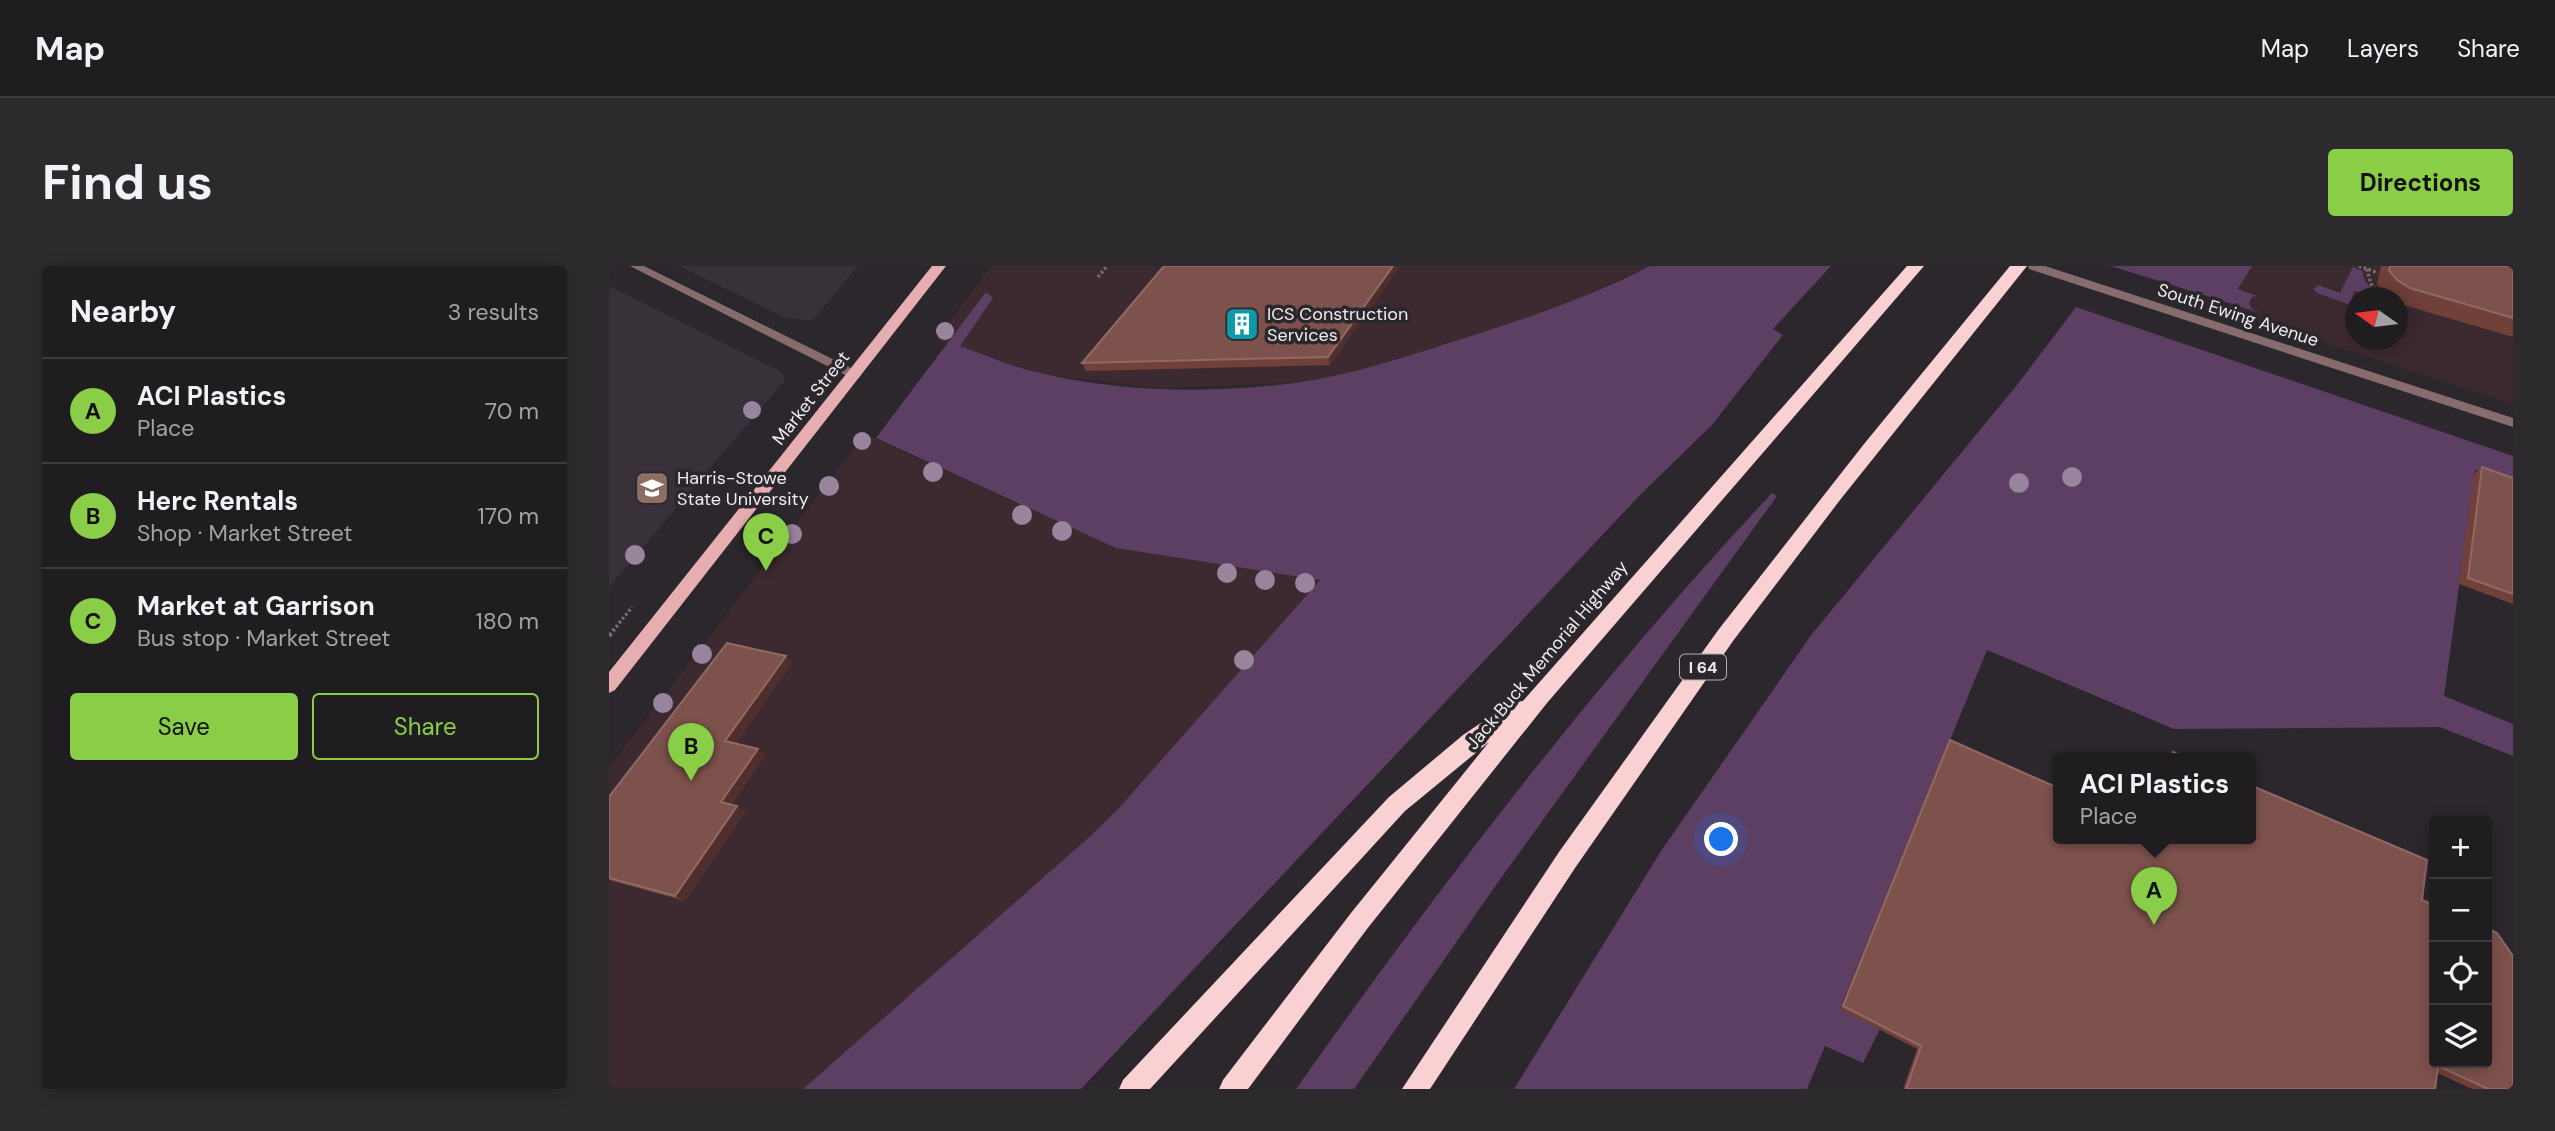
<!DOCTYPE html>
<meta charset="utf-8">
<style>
:root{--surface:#201d21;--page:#2d2a2e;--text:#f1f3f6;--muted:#a2a2a5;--line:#3d3b3f;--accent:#8ace48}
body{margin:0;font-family:"DM Sans",sans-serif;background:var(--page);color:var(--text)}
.controls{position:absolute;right:21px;bottom:21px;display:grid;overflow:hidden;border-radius:7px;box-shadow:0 4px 18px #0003}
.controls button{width:63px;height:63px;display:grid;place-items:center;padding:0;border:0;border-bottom:2px solid var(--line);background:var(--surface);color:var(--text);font:35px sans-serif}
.compass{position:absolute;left:1736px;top:21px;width:63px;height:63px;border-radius:50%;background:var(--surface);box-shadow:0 4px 18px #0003;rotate:284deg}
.you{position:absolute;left:1113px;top:574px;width:24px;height:24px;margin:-18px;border:5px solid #fff;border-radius:50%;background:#1a73e8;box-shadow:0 0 0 10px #1a73e833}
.badge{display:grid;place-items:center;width:46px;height:46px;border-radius:50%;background:var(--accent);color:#111;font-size:23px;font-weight:700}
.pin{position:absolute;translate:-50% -58px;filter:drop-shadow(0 2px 4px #0008)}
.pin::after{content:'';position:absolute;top:37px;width:24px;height:21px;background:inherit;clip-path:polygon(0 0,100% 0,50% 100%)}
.popup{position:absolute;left:1444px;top:487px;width:203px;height:91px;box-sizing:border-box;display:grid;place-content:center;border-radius:7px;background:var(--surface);filter:drop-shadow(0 2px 5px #0005);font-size:23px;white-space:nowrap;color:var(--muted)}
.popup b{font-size:26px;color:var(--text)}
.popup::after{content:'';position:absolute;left:50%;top:100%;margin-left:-14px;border:14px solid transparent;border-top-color:var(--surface)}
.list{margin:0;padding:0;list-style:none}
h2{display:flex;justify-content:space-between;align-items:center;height:91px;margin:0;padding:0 28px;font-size:30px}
h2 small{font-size:23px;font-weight:400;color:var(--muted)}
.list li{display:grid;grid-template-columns:46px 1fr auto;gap:21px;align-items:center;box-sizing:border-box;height:105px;padding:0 28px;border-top:2px solid var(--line)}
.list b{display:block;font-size:26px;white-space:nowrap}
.list p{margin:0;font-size:23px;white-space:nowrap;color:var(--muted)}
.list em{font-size:23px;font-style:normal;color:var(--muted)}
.actions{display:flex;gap:14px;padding:21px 28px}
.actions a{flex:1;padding:16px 0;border:2px solid var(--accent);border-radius:7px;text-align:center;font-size:24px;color:var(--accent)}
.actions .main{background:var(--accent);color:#111}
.icon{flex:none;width:38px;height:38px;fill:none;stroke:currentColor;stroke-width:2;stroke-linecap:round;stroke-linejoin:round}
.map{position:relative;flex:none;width:1904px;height:823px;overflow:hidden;border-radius:7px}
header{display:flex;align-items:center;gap:42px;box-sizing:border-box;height:98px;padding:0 35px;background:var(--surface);border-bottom:2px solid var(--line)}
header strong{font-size:33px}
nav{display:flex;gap:38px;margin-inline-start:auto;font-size:24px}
.intro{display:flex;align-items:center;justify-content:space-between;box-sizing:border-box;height:168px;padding:0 42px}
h1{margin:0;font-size:49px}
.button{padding:18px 32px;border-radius:7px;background:var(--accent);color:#111;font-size:24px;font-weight:700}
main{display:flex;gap:42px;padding:0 42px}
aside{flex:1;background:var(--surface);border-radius:7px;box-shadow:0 4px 18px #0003}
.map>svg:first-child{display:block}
.commercial{fill:#3d2a30;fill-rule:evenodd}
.built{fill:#39313a}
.green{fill:#5d3f63}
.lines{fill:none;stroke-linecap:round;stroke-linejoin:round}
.path-far1{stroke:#737074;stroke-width:3.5;stroke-dasharray:2.5 2.5;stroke-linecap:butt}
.path{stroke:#737074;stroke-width:4.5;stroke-dasharray:3.5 3.5;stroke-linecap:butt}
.street{fill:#876c6d;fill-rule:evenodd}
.primary{fill:#e6aeb0;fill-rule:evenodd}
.highway{fill:#fad1d2;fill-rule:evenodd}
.tree{fill:#98849c}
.wall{fill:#704039}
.shaded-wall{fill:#4f2e2b}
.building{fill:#7e524c;stroke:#906a66;stroke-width:2}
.labels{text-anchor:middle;stroke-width:7;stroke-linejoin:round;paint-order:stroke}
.shield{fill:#2b272c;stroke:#b4b1b4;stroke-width:2}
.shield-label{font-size:16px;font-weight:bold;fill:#eeecef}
.poi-label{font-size:18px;fill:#eeecef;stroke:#2b272c;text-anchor:start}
.street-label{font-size:18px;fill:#eeecef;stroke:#2b272c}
</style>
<header>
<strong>Map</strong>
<nav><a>Map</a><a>Layers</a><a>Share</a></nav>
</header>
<div class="intro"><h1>Find us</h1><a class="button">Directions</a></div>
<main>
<aside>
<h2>Nearby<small>3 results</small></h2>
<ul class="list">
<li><span class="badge">A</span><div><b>ACI Plastics</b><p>Place</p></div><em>70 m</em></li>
<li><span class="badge">B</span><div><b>Herc Rentals</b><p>Shop · Market Street</p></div><em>170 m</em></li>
<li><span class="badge">C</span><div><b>Market at Garrison</b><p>Bus stop · Market Street</p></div><em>180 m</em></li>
</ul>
<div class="actions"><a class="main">Save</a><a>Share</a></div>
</aside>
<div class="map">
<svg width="1904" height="823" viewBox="0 0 1904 823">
<rect width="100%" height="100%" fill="#2b272c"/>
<path class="commercial" d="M382,0h659l-80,36 -49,18 -116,38 -70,18 -43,7 -136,5 -115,-14 -105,-34z
M1643,0h261v138l-287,-93zM1746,32h42v42h-42z
M256,168l251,114 204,32 -200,227 -34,33 -283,249h-194v-322z"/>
<path class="built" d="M70,0h179l-45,54h-8l-21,-3z
M0,20l169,84 6,5 1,5 -176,207z"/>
<path class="green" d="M1041,0h181l-58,63 10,6 -72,91 -70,68 -560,595h-278l283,-249 34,-33 200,-227 -204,-32 -240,-110 110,-146 7,6 -33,48c27,10 53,21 80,27 80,19 172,21 254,10 59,-8 117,-28 174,-46 62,-20 124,-41 182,-71z
M1502,0h141l-14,23 19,7 -5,1 -3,6 3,6 9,4z
M1744,1l9,4 3,10 13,16 -24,-6 -3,12 -3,1 -31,-11 -3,-4 4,-4 22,8z
M1467,41l437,149v26l-38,-12 -31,226 69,28v32l-73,-29 -266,2 -187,-79 -147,358 40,21 -17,34 -38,-17 -18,43h-293l147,-238 151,-217 205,-249z
M1163,227l5,3 -276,382 -147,211h-58c147,-208 302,-410 476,-596z"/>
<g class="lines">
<path class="path-far1" d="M1750,0l19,7
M1758,3l4,15 12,14
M489,11l9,-11
M4,365l19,-24"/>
<path class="path" d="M0,370l5,-7"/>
<path class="street" d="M21,0h14l215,106 2,3 -2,3h-8z
M1419,0h17l468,152v9l-484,-158z"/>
<path class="primary" d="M323,0h14l-331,424 -6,3v-21z"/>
<path class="highway" d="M1298,0h17l-377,437 -180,226 -119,160h-29l4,-9 128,-167 138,-171 -84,69 -255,278h-31l4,-9 266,-283 74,-62 49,-33 11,-1z
M1401,0h17l-187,234 -107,141 -158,227 -145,221h-28l157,-237 160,-223 145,-185z"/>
</g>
<g class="tree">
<circle cx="336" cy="65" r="9"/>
<circle cx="143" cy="144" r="9"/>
<circle cx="253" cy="175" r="9"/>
<circle cx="324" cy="206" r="10"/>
<circle cx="1463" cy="211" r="10"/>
<circle cx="1410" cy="217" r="10"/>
<circle cx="220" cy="220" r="10"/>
<circle cx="413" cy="249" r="10"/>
<circle cx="453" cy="265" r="10"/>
<circle cx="183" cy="268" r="10"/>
<circle cx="26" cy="289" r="10"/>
<circle cx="618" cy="307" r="10"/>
<circle cx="656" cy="314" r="10"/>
<circle cx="696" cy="317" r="10"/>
<circle cx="93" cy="388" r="10"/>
<circle cx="635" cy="394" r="10"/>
<circle cx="54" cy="437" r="10"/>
</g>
<path class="wall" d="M555,0h236l-70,99 -244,6 -4,-8z
M1772,0h132v71l-116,-34v-5h-8l-4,-3 -8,-11z
M1873,201l31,11v126l-54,-20 15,-110z
M184,396l-57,81 30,11 -35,51 6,1 9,5 -61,90 -76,-21v-83z
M1341,474l108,99 364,61 91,189h-41l-35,-16 -2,16h-532l14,-40 -77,-40 106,-264z"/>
<path class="shaded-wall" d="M784,0h7l-70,99 -2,-8z
M177,390l7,6 -59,84 -9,-5z
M149,483l8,5 -37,53 -8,-5z
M128,540l9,5 -61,90 -10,-5z"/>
<path class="building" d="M555,0h229l-65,91 -246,6z
M1781,0h123v52l-103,-30 -13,-8 -8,-10z
M1873,201l31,11v116l-45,-16z
M118,377l59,13 -61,85 33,8 -37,53 16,4 -62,90 -66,-18v-81z
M1341,474l108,48v51h192v-54l177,75 -5,40 12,5v158h53v-135l10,5 16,23v133h-25l-50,-23 -3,23h-529l15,-43 -78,-40z
M1564,486l15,7h-17z"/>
<defs>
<g id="building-square" transform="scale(1.75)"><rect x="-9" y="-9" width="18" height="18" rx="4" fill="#0f9aa8" stroke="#2b272c"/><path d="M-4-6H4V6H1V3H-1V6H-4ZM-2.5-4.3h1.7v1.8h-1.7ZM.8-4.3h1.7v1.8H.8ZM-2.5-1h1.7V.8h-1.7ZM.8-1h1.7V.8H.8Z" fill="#fff"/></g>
<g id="university-square" transform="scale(1.75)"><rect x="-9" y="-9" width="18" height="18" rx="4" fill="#8d6e63" stroke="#2b272c"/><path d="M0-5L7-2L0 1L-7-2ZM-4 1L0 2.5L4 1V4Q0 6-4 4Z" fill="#fff"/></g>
</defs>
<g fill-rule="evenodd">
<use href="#building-square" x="633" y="58"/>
<use href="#university-square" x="43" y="222"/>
</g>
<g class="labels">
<rect class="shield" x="1071" y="388.5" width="46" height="25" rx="5"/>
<g class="shield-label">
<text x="1094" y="407">I 64</text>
</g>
<g class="poi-label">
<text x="658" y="54">ICS Construction<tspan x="658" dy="21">Services</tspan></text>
<text x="68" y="218">Harris-Stowe<tspan x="68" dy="21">State University</tspan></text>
</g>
<g class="street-label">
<text transform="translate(1629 49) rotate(18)" y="6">South Ewing Avenue</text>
<text transform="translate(202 132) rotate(-52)" y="6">Market Street</text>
<text transform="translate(938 389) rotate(-50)" y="6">Jack Buck Memorial Highway</text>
</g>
</g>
</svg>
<div class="controls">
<button>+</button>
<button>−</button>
<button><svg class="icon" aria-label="locate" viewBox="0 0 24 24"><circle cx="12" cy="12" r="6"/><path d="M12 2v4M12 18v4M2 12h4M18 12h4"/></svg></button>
<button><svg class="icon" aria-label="layers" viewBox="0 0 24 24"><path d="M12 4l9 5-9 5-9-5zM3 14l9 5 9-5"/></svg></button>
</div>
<svg class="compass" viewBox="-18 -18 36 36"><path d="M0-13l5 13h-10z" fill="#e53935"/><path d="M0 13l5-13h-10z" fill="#a2a2a5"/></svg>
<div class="you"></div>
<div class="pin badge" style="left:1545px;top:659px">A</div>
<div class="popup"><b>ACI Plastics</b>Place</div>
<div class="pin badge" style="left:82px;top:515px">B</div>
<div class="pin badge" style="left:157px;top:305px">C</div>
</div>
</main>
